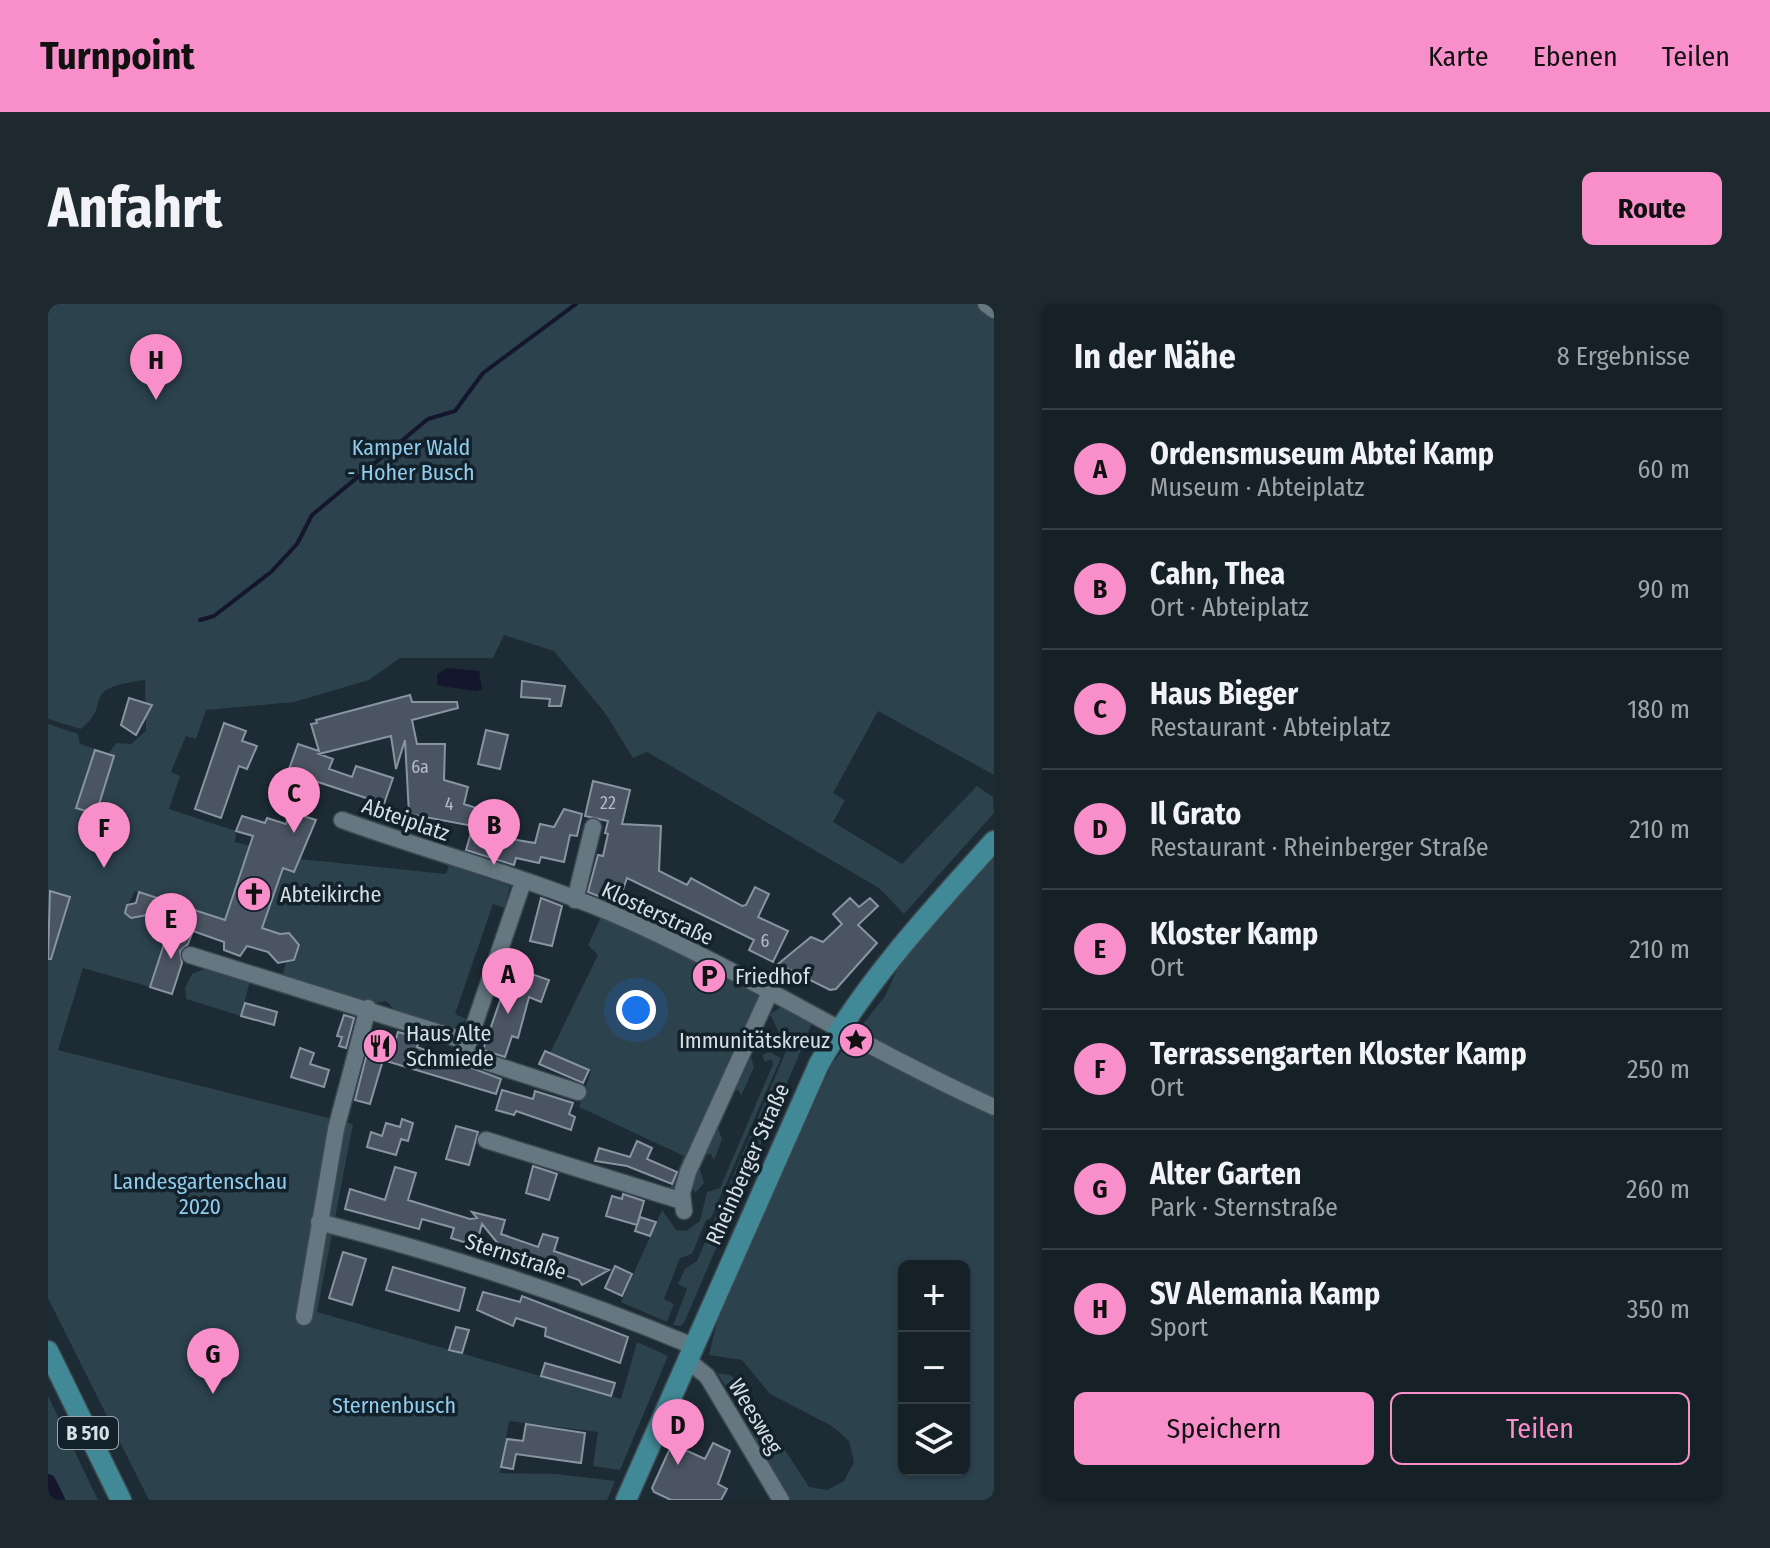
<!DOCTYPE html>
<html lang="de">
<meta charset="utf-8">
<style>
:root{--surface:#152027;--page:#1e282f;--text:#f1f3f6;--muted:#9da3a7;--line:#343e44;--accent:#f98fca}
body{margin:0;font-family:"Fira Sans Condensed",sans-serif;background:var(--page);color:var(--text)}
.controls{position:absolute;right:24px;bottom:24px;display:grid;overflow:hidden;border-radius:12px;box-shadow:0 2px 6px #0004}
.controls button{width:72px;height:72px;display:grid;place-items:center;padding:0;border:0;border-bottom:2px solid var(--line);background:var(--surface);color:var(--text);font:40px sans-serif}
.you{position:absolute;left:588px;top:706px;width:28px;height:28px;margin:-20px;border:6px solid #fff;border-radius:50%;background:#1a73e8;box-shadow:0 0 0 12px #1a73e833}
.badge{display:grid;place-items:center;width:52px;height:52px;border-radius:50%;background:var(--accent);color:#111;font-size:26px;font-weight:700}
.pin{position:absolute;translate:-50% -66px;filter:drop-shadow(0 2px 4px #0008)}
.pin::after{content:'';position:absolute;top:42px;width:28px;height:24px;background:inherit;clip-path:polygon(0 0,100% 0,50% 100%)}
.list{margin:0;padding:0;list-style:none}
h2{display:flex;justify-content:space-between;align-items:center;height:104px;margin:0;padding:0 32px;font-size:34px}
h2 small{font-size:26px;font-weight:400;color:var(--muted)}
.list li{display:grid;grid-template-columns:52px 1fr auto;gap:24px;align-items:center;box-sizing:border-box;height:120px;padding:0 32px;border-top:2px solid var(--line)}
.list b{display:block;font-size:30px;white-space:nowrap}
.list p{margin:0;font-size:26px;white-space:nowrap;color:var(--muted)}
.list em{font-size:26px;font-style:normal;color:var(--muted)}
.actions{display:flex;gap:16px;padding:24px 32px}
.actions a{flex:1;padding:18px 0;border:2px solid var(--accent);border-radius:12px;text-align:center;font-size:28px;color:var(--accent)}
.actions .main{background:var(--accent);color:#111}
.icon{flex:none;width:44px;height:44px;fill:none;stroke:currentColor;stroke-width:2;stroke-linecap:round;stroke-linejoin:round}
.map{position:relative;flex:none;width:946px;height:1196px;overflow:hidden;border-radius:12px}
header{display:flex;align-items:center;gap:48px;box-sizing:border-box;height:112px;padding:0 40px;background:var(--accent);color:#111}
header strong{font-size:38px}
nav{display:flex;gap:44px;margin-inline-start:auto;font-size:28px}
.intro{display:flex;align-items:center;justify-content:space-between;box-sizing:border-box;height:192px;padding:0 48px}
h1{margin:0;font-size:56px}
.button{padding:20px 36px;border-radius:12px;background:var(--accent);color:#111;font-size:28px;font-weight:700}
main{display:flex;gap:48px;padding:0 48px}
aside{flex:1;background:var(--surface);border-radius:12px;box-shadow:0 2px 6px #0004}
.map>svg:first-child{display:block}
.green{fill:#2c424d;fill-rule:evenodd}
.water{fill:#14162e}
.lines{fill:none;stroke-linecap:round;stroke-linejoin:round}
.stream{stroke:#14162e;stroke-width:4}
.canal{stroke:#14162e;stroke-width:16}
.building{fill:#4a5462;stroke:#8994a3;stroke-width:2}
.minor-casing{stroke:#3c4850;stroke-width:19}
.major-casing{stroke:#3c4850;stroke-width:23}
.minor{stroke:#657781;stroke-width:16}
.major{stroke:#428997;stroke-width:20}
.labels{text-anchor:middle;stroke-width:7;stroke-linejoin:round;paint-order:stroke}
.number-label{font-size:18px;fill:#b3bcc4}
.shield{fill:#13212a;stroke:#9ca6ad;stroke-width:2}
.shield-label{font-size:20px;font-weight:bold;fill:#d6dfe5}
.park-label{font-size:22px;fill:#90cced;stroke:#13212a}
.street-label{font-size:22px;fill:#d6dfe5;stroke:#13212a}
.poi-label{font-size:22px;fill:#d6dfe5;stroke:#13212a;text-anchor:start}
</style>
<header>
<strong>Turnpoint</strong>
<nav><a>Karte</a><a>Ebenen</a><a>Teilen</a></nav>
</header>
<div class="intro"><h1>Anfahrt</h1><a class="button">Route</a></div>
<main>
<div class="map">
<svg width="946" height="1196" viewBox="0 0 946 1196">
<rect width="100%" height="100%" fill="#1c2b34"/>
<path class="green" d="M0,0h946v471l-116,-64 -45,82 12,7 -12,22 69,42 75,-78 16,11 1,16 -90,101 -25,-26 -232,-136 -14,6 -28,-45 -51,-62 -50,-16 -11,23h-93l-31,22 -75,22 -88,8 -10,29 -10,-3 -15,36 9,4 -11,33 67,22 -1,11 15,4 -25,74 -90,-29 -10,21 5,6 8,-1 2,-5 31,11 -21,64 -67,-19 -25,82 295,74 -36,188 304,87 16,-57 31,14 -48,114 -27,-4 5,-34 -89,-11 -9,52 57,1 58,7 -8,19h-458l-101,-202v-574l30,10 2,10 29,9 7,-10 15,1 15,-13 -1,-51c-69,9 -30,22 -64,49l-33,-10z
M946,548v648h-208l-32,-53 -4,-20 -10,-20 -23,-34 13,2 12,9 67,103 18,3 17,-9 10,-19 -5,-21 -17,-15 -62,-32 -28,-34 -33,-5 10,-41 113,-250 53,-68 18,-39zM856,962h60v204h-60z
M252,555l146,15 3,-9 61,21 -5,22 -12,-4 -38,110 12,5 -16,11 -54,-18 -11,-11 -15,3 -89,-26 4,-16 8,-2 5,-15 -37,-17 21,-60z
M553,613l93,44 3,7 -3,8 17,8 6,-12 41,24 -84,195 -4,-2 14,-33 -105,-49 12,-36 -41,-18 48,-98 -10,-10z
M171,659l33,10 -11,43 -55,-17 -1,-11 7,-14z
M734,702l31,14 -10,25 -23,-10 -10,-21z
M741,740l13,4 -118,275 -4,3 -7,-1 14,-36 -9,-5 7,-15 12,-8z
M722,748l11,6 -70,160 -5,2 -14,34 -12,4 -16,41 10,5 -7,18 -46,-20 41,-92 14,20 10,1 14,-10 7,-29 13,-4 53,-124 -2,-5 -6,3 -3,-7z
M703,753l3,10 -13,29 -3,-6 -5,2 -15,36 4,11 -8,21 -3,-6 -5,1 -6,14 4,14 -9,10 -4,-11z
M0,1092l50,104h-50z"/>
<path class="water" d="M399,364l32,3 3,18 -6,2 -35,-5 -4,-2v-10z"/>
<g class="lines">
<path class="stream" d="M152,316l14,-4 57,-44 26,-28 15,-29 116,-96 27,-8 28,-38 93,-69"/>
<path class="canal" d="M0,1178l9,18"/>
</g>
<path class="building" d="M474,377l43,5 -4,20h-12l1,-7 -29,-2z
M362,391l2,7h45l1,6 -46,12 5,24h28l-1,36 24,7 -4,17 15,5 -1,5 16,6 -2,16 43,7 5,-19 14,3 10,-18 18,5 -5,22 -7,-1 -6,27 -23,-5 -2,6 -23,-5 -2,7 -48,-15 7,-24 -64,-12 -4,-74 -9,29 -5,-33 -72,18 14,5 -4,10 23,8 4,-11 37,12 -9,26 -96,-32 10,-28 21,7 -8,-27 6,-1 -1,-3z
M81,394l23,7 -16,30 -15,-10z
M176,419l22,8 -4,10 15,5 -10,23 -8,-3 -18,52 -26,-9z
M438,426l22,5 -8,34 -22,-5z
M47,446l19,6 -18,58 -20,-6z
M545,477l37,9 -8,34 39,2 -2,45 28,14 4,-7 51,28 4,-1 9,-18 14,7 -11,23 30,14 -15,31 -24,-12 5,-10 -127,-62 -9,26 -30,-12 10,-37 5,1 5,-22 -3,-1 3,-12 -23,-5z
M242,508l26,8 -22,52 -11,-4 -21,60 18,6 9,-1 10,12 -5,15 -16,3 -10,-11 -21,-6 -7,10 -16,-6v-8l-31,-11 -5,13 -8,7 2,12 -10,31 -22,-7 21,-64 -24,-8 -16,3 -6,-5 2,-8 9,-2 3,-11 86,28 28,-84 -17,-5 6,-15 23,7 2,-5 19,6z
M2,587l20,6 -19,62h-3z
M493,594l21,8 -10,40 -22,-5z
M802,594l9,9 11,-9 8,8 -20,19 19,18 -41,46 -6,1 -52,-26 33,-27 12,5 19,-18 -9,-10z
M458,661l43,15 -8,22 -12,-5 -11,41 -6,-2 -7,21 -22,-7 21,-61 -5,-2z
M197,699l32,9 -3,13 -33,-9z
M296,711l10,3 -8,30 -7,-2 3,-9 -5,-1z
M350,728l22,6 -3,9 84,32 -5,15 -113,-34 -13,44 -15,-4 15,-58 23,6z
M252,744l14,5 -4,11 19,6 -5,17 -33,-10z
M497,747l44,19 -6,13 -44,-19z
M454,786l31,9 2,-8 38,12 -4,11 6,3 -4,13 -55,-19 -2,4 -18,-5z
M354,815l11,4 -5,18 -7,-2 -5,16 -29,-8 4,-15 11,4 4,-13 14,4z
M408,822l22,6 -9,33 -23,-6z
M589,837l15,7 -5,11 30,13 -5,12 -45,-18 -32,-5 4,-13 31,9z
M485,862l24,8 -8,26 -23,-7z
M347,863l21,6 -8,27 62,19 7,-1 -5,-6 33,8 -4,14 37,13 5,-13 15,4 -4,13 55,19 -27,15 -3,-5 -81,-28 2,-6 -18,-22 -6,22 -25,-8 3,-10 -32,-9 -3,10 -74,-20 5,-20 35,11z
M575,890l21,7 -7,24 -31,-9 6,-20 10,3z
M592,913l16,5 -6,14 -15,-5z
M295,948l23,7 -14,46 -23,-7z
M567,962l17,8 -10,22 -17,-8z
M345,963l72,21 -6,23 -73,-21z
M435,988l37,10 2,-6 106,41 -8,26 -75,-27 1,-8 -30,-10 -3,8 -36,-16z
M408,1023l13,3 -7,23 -13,-3z
M497,1059l70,20 -4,13 -70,-20z
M478,1120l59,9 -4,30 -65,-9 -3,15 -12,-2 6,-28 16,2z
M665,1139l17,8 -12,33 9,5 -6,11h-50l-17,-8 -2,-4 20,-44 33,15z"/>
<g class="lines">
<g class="minor-casing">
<path id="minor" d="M938,0l8,6
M294,516c88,32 182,56 269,93 132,57 252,135 383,194
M475,578l-59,173 114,37
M527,596l18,-73
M142,651l279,87
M438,836l196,61
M636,907l-2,-18 6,-21 82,-180
M271,918c128,33 252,73 374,124
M256,1013l32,-188 32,-121
M639,1056l20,16 74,124"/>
</g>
<g class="major-casing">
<path id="major" d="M0,1047l73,149
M578,1196l193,-436c46,-82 112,-153 175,-223"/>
</g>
<use href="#minor" class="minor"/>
<use href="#major" class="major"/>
</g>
<defs>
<g id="church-disc" transform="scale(1.8)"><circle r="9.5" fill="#f98fca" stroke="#13212a"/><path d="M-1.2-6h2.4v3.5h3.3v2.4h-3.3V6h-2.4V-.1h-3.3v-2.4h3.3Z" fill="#111"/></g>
<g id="parking-disc" transform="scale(1.8)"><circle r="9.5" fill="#f98fca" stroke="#13212a"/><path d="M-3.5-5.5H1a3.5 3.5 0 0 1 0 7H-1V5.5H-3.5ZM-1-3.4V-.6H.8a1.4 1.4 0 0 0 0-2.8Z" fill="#111"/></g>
<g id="sight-disc" transform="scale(1.8)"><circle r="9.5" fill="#f98fca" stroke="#13212a"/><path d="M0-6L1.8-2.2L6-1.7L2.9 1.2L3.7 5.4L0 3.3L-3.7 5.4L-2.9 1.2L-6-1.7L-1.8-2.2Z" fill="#111"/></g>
<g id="restaurant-disc" transform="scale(1.8)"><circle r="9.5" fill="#f98fca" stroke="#13212a"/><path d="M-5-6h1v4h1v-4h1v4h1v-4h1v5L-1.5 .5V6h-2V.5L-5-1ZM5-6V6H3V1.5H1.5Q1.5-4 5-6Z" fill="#111"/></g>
</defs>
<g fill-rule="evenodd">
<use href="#church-disc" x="206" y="590"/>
<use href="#parking-disc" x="661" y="672"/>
<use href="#sight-disc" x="808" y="736"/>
<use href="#restaurant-disc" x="332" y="742"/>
</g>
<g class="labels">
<g class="number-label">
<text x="372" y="469">6a</text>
<text x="560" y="505">22</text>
<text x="401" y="506">4</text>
<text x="717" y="643">6</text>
</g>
<rect class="shield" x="10" y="1113" width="60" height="32" rx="6"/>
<g class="shield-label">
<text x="40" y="1136">B 510</text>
</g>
<g class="park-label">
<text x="363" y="151">Kamper Wald<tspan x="363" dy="25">- Hoher Busch</tspan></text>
<text x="152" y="885">Landesgartenschau<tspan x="152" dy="25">2020</tspan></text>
<text x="346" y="1109">Sternenbusch</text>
</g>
<g class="street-label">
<text transform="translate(358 515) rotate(19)" y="8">Abteiplatz</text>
<text transform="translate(610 609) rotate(25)" y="8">Klosterstraße</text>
<text transform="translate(699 860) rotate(-66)" y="8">Rheinberger Straße</text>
<text transform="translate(468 952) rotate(18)" y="8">Sternstraße</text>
<text transform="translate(708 1112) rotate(59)" y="8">Weesweg</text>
</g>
<g class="poi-label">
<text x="232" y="598">Abteikirche</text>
<text x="687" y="680">Friedhof</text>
<text x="358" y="737">Haus Alte<tspan x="358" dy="25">Schmiede</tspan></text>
<text x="782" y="744" text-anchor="end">Immunitätskreuz</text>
</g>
</g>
</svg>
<div class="controls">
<button>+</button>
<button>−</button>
<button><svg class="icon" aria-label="layers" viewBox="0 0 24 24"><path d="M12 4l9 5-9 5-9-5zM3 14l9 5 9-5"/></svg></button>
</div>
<div class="you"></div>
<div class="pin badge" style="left:460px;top:710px">A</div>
<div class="pin badge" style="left:446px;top:561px">B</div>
<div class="pin badge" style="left:246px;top:529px">C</div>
<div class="pin badge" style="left:630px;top:1161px">D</div>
<div class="pin badge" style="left:123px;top:655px">E</div>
<div class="pin badge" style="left:56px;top:564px">F</div>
<div class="pin badge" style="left:165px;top:1090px">G</div>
<div class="pin badge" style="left:108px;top:96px">H</div>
</div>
<aside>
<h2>In der Nähe<small>8 Ergebnisse</small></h2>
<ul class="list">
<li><span class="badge">A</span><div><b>Ordensmuseum Abtei Kamp</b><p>Museum · Abteiplatz</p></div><em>60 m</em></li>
<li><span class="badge">B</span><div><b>Cahn, Thea</b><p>Ort · Abteiplatz</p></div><em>90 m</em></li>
<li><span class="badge">C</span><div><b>Haus Bieger</b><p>Restaurant · Abteiplatz</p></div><em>180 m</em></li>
<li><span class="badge">D</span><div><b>Il Grato</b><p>Restaurant · Rheinberger Straße</p></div><em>210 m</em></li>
<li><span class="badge">E</span><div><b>Kloster Kamp</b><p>Ort</p></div><em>210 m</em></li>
<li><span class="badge">F</span><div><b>Terrassengarten Kloster Kamp</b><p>Ort</p></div><em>250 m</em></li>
<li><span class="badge">G</span><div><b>Alter Garten</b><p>Park · Sternstraße</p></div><em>260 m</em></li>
<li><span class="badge">H</span><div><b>SV Alemania Kamp</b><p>Sport</p></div><em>350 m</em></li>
</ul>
<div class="actions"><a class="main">Speichern</a><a>Teilen</a></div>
</aside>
</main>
